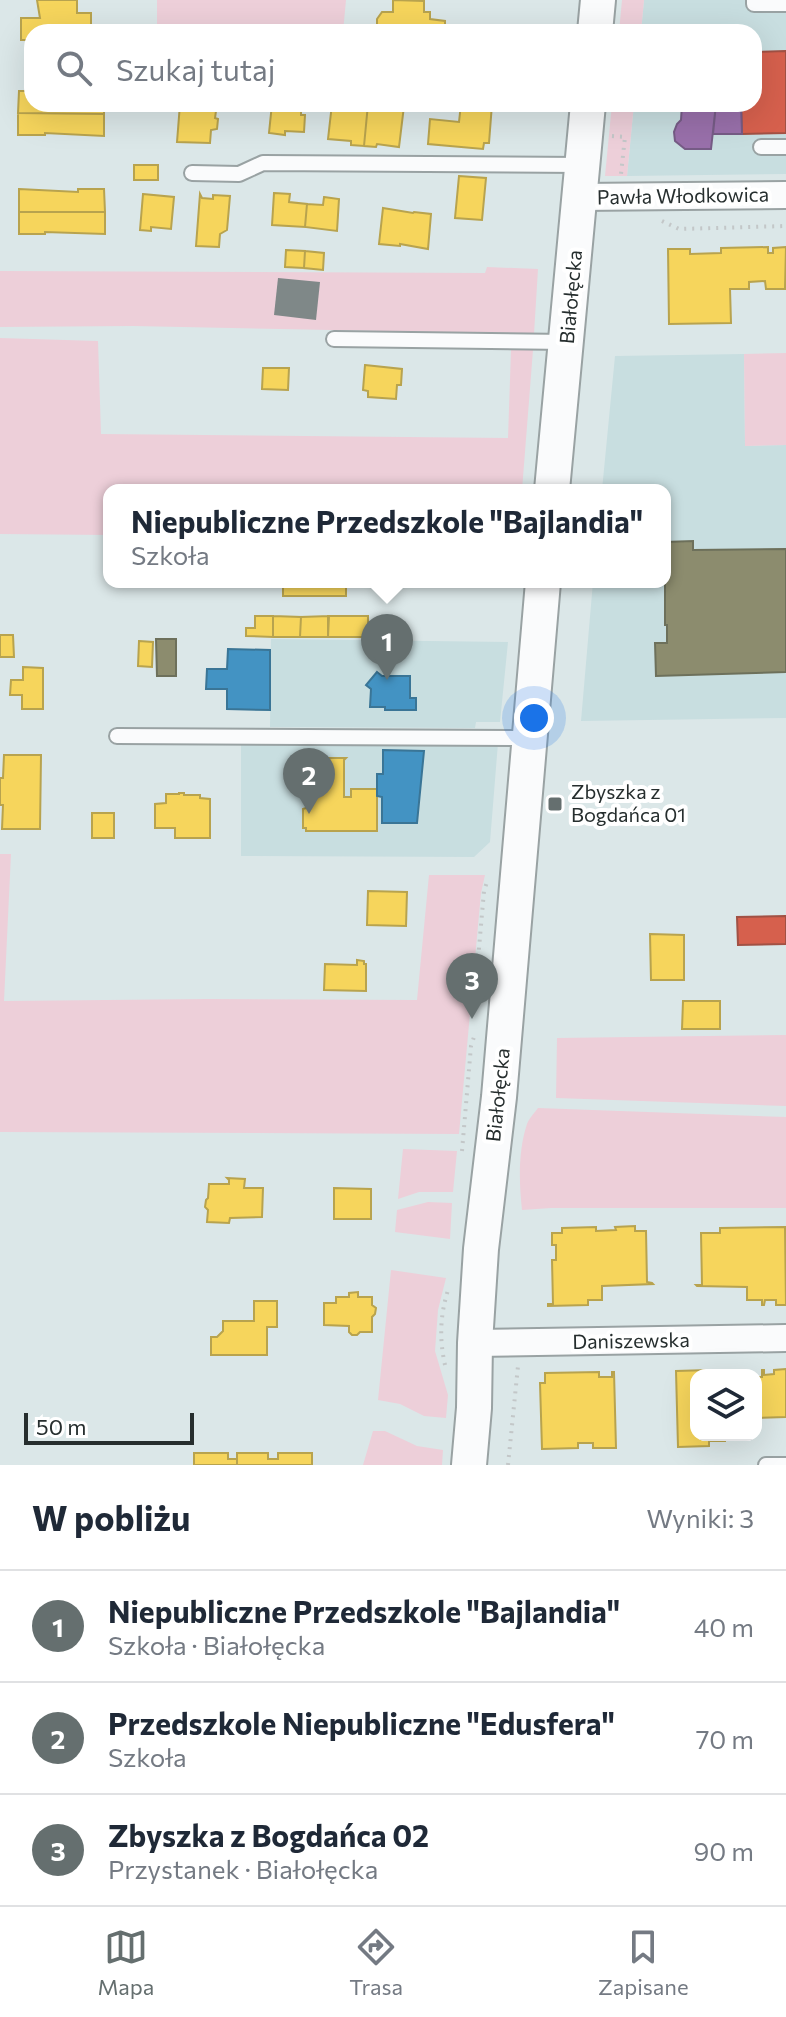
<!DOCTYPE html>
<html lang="pl">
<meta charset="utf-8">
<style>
:root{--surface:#fff;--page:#f6f6f7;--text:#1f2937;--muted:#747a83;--line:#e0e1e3;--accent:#656f6f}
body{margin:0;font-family:Commissioner,sans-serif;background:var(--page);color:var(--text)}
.controls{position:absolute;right:24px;bottom:24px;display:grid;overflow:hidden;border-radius:16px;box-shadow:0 8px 32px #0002}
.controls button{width:72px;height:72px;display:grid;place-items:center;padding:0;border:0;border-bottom:2px solid var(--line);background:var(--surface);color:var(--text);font:40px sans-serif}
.scale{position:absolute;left:24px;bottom:20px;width:170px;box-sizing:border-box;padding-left:8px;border:4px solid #262e2e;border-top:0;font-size:22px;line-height:28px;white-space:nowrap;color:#262e2e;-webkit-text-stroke:6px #fff;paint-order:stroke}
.you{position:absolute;left:534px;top:718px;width:28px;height:28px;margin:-20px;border:6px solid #fff;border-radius:50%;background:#1a73e8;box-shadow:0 0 0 12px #1a73e833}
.badge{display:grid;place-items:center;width:52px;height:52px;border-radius:50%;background:var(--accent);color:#fff;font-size:26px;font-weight:700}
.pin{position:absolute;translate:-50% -66px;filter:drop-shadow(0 2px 4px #0008)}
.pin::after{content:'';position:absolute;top:42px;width:28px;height:24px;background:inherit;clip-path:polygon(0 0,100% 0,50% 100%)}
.popup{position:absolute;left:103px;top:484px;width:568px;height:104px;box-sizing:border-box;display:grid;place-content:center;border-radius:16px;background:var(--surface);filter:drop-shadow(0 2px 6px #0005);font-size:26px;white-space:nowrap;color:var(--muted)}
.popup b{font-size:30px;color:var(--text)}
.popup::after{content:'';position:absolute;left:50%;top:100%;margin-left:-16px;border:16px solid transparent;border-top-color:var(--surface)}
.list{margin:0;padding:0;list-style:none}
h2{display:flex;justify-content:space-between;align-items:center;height:104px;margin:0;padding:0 32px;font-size:34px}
h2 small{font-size:26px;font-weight:400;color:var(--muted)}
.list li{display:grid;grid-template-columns:52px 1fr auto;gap:24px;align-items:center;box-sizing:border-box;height:112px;padding:0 32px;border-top:2px solid var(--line)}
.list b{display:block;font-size:30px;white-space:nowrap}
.list p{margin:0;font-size:26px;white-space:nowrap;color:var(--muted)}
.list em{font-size:26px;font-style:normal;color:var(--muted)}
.icon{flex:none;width:44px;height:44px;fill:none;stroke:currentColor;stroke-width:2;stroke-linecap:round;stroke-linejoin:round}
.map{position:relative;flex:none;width:786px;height:1465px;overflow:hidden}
.search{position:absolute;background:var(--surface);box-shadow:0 8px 32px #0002;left:24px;right:24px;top:24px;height:88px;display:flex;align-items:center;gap:20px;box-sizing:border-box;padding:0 28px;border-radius:24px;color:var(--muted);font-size:30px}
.sheet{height:440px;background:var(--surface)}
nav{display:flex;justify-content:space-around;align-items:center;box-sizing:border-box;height:112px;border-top:2px solid var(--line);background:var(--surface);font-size:22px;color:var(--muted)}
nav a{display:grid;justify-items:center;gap:4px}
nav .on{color:var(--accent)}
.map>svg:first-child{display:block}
.built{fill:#c8dee0}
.green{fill:#edcfd9}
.homes{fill:#f6d55c;stroke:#b8a34e;stroke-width:2}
.shops{fill:#d6604d;stroke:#a15144;stroke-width:2}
.offices{fill:#9970ab;stroke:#765c86;stroke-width:2}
.schools{fill:#4393c3;stroke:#3a7596;stroke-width:2}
.industry{fill:#8c8c6e;stroke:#6d705b;stroke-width:2}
.building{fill:#7f8888}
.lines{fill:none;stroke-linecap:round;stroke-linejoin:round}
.service-casing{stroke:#99a2a3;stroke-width:18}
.minor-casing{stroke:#99a2a3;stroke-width:30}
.tertiary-casing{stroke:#99a2a3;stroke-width:38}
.path{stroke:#c3c7c8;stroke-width:4;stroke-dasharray:2 6;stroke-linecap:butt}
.service{stroke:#fafbfc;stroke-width:14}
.minor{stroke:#fafbfc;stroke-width:26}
.tertiary{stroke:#fafbfc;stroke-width:34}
.poi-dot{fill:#656f6f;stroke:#fff;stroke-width:3}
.labels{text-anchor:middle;stroke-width:8;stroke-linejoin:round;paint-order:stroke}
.street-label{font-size:20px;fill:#262e2e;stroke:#fff}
.poi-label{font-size:20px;fill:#262e2e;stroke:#fff;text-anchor:start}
</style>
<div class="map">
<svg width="786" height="1465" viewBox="0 0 786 1465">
<rect width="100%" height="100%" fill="#dbe7e8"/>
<path class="built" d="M644,0h142v174l-159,2 7,-72h120v-72h-113z
M744,354l1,92 41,-1v273l-205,3 12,-139h72v-92h-63l13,-134z
M271,639l237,3 -8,80h-24l-1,6 -205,-1z
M241,741l257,2 -8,99 -16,15 -233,-1z"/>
<path class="green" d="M157,0h189l-3,32h-186z
M622,0h22l-3,32h-22z
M612,104h22l-7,72h-22z
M487,267l51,2 -4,65 -401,-8 -133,1v-56l485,2z
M0,338l98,3 3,93 407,4 3,-88 5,-2 17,2 -11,140h-413v45l-109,-1z
M786,353v92l-41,1 -1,-92z
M0,854h11l-7,147 204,-2 209,1 12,-125h56l-4,18 -22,241 -459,-2z
M786,1035v71l-230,-8 1,-60z
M538,1108l248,9v91h-235l-29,2c-3,-27 -4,-59 5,-86 2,-5 7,-11 11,-16z
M403,1149l54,2 -4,41h-34l-21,7z
M428,1202l24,1 -2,36 -55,-7 2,-22z
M391,1270l55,8 -8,32 -3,41 13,44 -2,23 -22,-2 -24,-12 -22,-4z
M373,1431h12l32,15 26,4 -1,15h-79z"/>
<path class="homes" d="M37,0h40v13h14v19h-59v8h-11v-22h19z
M393,0l31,1v11h6v7l15,2v11h-63l-5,-6v-7l5,-7h11z
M19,91h13v13h72v10l-86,-1z
M180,104h37l-2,14 3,1 -1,10 -6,1 -1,13 -33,-1z
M272,104h29v11h4l-1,17 -19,-1v4l-16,-2z
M332,104h36l-4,42 -13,-1v-4l-23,-2z
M368,104l36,2 -5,41 -22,-3 -1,3 -12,-1z
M461,104h31l-3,39h-5l-1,6 -55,-5 2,-25 29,3z
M18,113l86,1v22l-59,-3v2h-27z
M134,165h24v15h-24z
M459,176l27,2 -4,42 -27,-2z
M19,189l59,3v-3h26l1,23h-86z
M274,193l16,1 -1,8 18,2 -2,23 -33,-2z
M143,194l31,3 -3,32 -20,-2v4l-11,-1z
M200,194l2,4 11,1v-4l17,1 -3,34 -7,4 -1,13 -23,-1z
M324,197l15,2 -2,32 -32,-4 2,-23 16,1z
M383,208l30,5 1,-1 17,2 -3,35 -28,-5v2l-21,-2z
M19,212h86v22l-60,-2v2h-26z
M768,247v6h5v-5l13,-1 -1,42h-19l-1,-8 -16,1v7h-19l1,34 -62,1 -1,-75h22v5l31,-1v-5z
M286,250l19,1 -1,17 -19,-1z
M305,251l19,2 -1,17 -19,-2z
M365,365l37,4 -1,16h-4l-1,14 -28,-2v-6l-5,-1z
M263,368h26l-1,22 -26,-1z
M283,582h63v14h-63z
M255,616h18v21l-27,-1v-8h9z
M273,616l28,1 -1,20h-27z
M328,616h40v21h-40z
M329,616l-1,21h-28l1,-20z
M0,635h13l1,22h-14z
M139,641l14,1 -1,25 -14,-1z
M23,667l20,1v41h-21v-14h-12l1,-15h12z
M4,755h37l-1,74h-38l1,-24h-3v-27h3z
M322,758h24l-2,2v37h7v-8h26v42h-71v-3h-3v-19l3,-1v-44h16z
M179,793h5v2h16v3l10,1v39h-35v-10h-20v-24l11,-1v-9h13z
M92,813h22v25h-22z
M368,891l39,1 -1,34 -39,-1z
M650,934l34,1v45h-33z
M357,960l7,1v3h2v27l-42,-1 1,-26 32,1z
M683,1001h37v28h-38z
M227,1178l18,1 -1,9h19l-1,29 -32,1 -1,5 -22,-1 1,-12 -3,-3 1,-7 2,-2 1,-14h20v-4z
M334,1188l37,1v30h-37z
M635,1226v5h11l1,51 5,1 1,1 -51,2v14h-14v5l-40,1v-2h5l-1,-44h4v-15h-4v-12h10v-5l34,-1v4l20,-1 -1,-3z
M785,1227l1,78h-10v-5h-11l-1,5h-2v-5h-15v-13l-50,-1 -1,-1h6l-1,-52h19v-5z
M358,1292v5h14v8l4,3 -1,6 -3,3v15h-12l-3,3h-5l-3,-3v-6l-25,-1v-22h12v-6h13v-4z
M254,1301h23v26h-10v28h-56v-18h6l6,-6v-10h31z
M786,1369v48l-30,1v-41h6v-7h2v5l10,-1v-4z
M709,1370v5h-13v60h29v6h-16v5l-31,1 -2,-76z
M599,1372v5h13v-5h2l2,76h-23v-5h-15v5l-36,1 -2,-66h5v-10z
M194,1453h34v6h9v6h-43z
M237,1453h31v6h10v-6h34v12h-75z"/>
<path class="shops" d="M786,51v82l-44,1 -1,-30h13v-52z
M786,916v28l-48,1 -1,-28z"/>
<path class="offices" d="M682,104h34l-5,45h-26l-10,-8 -1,-9 3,-8 4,-4z
M716,104h25l1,30h-29z"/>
<path class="schools" d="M228,649l42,1v60l-43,-1v-20h-21l1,-20h20z
M377,672l5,4h28v22h6v12h-31v-3h-15l1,-18 -5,-4z
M383,750l41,1 -7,72h-35v-26l-5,-1v-22h6z"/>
<path class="industry" d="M693,541v9l93,-1v123l-130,4 -1,-33h12v-18h-2v-83z
M156,639h20v37h-19z"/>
<path class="building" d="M278,278l42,4 -4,38 -42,-5z"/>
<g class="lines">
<g class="service-casing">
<path id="service" d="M754,0v4h32
M761,147h25
M192,173l47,1 24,-11 319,2
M334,339l233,3
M117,736l413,2
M766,1465h20"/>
</g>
<g class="minor-casing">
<path id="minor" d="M580,197l206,-2
M475,1343l311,-5"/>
</g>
<g class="tertiary-casing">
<path id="tertiary" d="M595,32l3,-32
M552,490l36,-386
M469,1465l5,-57 1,-65 6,-94 18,-152 44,-515"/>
</g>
<path class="path" d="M612,136l13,1 -4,37
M662,221l17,8 107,-3
M478,1005l-3,-11 9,-103 4,-12
M462,1151l9,-105 3,-9
M445,1365c-6,-27 -5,-51 4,-78
M508,1465l10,-99"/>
<use href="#service" class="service"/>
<use href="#minor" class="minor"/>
<use href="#tertiary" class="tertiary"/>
</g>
<rect class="poi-dot" x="547" y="796" width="16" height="16" rx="4"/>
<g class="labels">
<g class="street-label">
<text transform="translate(683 196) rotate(-1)" y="7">Pawła Włodkowica</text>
<text transform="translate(571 297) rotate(-85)" y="7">Białołęcka</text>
<text transform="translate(498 1095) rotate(-84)" y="7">Białołęcka</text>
<text transform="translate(631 1341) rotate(-1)" y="7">Daniszewska</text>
</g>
<g class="poi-label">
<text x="571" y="799">Zbyszka z<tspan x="571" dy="23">Bogdańca 01</tspan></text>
</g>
</g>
</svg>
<div class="controls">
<button><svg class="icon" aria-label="layers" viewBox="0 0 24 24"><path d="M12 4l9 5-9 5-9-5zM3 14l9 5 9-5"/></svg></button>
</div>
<div class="scale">50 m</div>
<div class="you"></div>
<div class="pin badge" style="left:387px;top:680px">1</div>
<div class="popup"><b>Niepubliczne Przedszkole &quot;Bajlandia&quot;</b>Szkoła</div>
<div class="pin badge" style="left:309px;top:814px">2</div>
<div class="pin badge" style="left:472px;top:1019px">3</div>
<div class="search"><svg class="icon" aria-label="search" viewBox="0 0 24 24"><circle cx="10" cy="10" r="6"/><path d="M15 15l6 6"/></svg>Szukaj tutaj</div>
</div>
<section class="sheet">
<h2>W pobliżu<small>Wyniki: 3</small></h2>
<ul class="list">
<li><span class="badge">1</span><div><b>Niepubliczne Przedszkole &quot;Bajlandia&quot;</b><p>Szkoła · Białołęcka</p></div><em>40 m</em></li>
<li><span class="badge">2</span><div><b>Przedszkole Niepubliczne &quot;Edusfera&quot;</b><p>Szkoła</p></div><em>70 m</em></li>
<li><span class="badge">3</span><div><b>Zbyszka z Bogdańca 02</b><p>Przystanek · Białołęcka</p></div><em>90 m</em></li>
</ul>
</section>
<nav>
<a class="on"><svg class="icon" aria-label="map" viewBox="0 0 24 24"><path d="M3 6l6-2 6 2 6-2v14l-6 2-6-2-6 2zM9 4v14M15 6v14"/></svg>Mapa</a>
<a><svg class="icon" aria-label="directions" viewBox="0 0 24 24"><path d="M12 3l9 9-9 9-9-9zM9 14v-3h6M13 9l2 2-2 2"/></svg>Trasa</a>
<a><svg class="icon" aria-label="saved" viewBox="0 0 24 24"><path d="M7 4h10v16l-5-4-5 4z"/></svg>Zapisane</a>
</nav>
